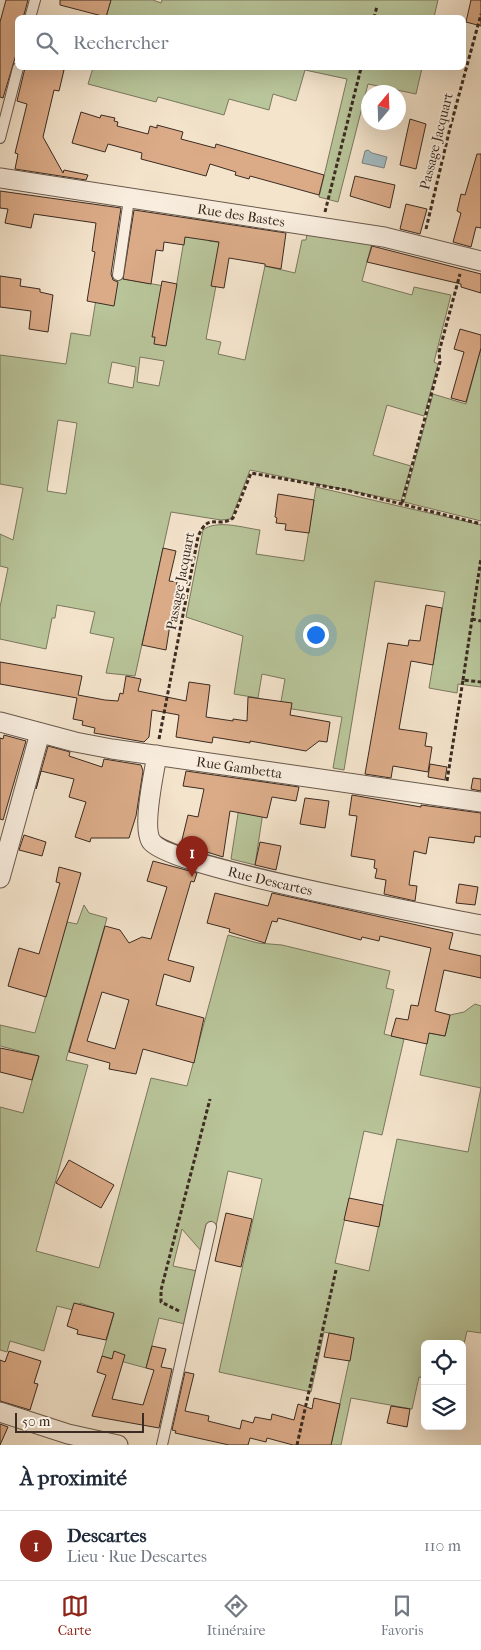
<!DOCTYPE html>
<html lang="fr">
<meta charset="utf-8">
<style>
:root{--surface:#fff;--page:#f2f2f3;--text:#1f2937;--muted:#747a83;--line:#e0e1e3;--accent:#8f2418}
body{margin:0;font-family:"IM FELL French Canon",serif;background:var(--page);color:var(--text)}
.controls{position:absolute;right:15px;bottom:15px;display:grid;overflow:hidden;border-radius:8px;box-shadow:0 5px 20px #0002}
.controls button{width:45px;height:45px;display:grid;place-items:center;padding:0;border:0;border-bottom:1px solid var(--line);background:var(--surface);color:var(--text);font:25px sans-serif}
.compass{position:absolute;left:361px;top:85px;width:45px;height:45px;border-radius:50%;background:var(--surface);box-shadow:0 5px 20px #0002;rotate:19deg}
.scale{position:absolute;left:15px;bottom:12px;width:129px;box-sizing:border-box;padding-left:5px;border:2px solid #3b2b22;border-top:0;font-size:14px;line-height:18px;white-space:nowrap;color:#3b2b22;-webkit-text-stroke:4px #f8edde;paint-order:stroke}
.you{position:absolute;left:315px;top:634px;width:18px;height:18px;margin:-12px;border:4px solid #fff;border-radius:50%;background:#1a73e8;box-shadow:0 0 0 8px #1a73e833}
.badge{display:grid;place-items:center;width:32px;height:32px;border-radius:50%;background:var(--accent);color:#fff;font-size:16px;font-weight:700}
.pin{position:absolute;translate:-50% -41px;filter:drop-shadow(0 1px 2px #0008)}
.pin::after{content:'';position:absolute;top:26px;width:18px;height:15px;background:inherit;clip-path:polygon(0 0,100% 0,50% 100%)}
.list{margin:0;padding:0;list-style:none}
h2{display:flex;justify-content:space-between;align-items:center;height:65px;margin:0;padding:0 20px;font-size:21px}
h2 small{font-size:16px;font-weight:400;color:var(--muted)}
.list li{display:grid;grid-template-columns:32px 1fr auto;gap:15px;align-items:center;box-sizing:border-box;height:70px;padding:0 20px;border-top:1px solid var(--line)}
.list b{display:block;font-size:19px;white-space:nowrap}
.list p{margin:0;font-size:16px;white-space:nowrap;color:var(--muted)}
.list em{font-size:16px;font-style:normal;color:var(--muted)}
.icon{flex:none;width:28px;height:28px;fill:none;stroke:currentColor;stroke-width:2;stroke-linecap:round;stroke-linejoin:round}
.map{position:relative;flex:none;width:481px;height:1445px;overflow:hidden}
.search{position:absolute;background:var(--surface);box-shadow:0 5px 20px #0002;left:15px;right:15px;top:15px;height:55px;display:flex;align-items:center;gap:12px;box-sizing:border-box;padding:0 18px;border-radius:8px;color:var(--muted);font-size:19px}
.sheet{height:135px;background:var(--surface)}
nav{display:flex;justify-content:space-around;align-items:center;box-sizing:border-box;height:70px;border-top:1px solid var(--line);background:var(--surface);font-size:14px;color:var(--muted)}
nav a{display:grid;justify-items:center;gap:2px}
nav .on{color:var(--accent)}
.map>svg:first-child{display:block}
.green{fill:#b9c59a;stroke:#7a785e;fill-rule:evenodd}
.water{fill:#a2bbc2;stroke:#798182}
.building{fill:#dbab88;stroke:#3b2b22;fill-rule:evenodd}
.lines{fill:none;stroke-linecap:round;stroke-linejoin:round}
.service-casing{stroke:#69594c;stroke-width:12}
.minor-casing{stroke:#69594c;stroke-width:21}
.path{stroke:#3b2b22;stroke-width:3;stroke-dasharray:4 2.5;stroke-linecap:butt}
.service{stroke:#f8edde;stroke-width:10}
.minor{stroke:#f8edde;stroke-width:19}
.labels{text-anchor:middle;stroke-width:4;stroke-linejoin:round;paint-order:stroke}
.street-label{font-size:14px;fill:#3b2b22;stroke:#f8edde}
</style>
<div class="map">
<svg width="481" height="1445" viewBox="0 0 481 1445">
<rect width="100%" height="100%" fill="#f4e4cc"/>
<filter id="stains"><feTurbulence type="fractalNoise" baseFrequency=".004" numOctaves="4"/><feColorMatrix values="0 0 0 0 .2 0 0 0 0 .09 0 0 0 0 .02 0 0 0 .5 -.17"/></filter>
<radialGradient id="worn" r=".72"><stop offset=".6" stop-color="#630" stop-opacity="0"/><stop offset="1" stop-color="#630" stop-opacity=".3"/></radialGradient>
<path class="green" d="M111,0h42l8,3 1,-3h276l-4,17h-328z
M93,68h329l-6,26 -48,-10 -30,118 -19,-5 28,-118 -42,-9 -9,31 -23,-7 -4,16 -40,-11 -5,16 -66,-18 -2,5 -68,-18z
M188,216l24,3 -3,22 15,2 -18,96 15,3 -3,12 27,6 20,-94 30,7 7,-33h4l1,-6 65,9 -10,38 50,14 2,-8 37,8 -17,67 4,2 -14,52 -37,-11 -14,50 38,11 -10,35 -151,-31 -19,49 -10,1 -50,-8 -36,164 -29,-3 8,-35 -24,-5 5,-21 -38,-7 -2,13h-3l-6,31 -46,-10v-32l8,-39 -8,-2v-32l13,6 10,-52 -23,-4v-129l66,9 5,-31 19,3 10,-61 76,13zM140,357l24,4 -5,25 -22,-4zM112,362l24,5 -3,21 -25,-5zM58,420l19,3 -11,71 -19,-3z
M481,348v173l-77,-19 29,-108 33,10z
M316,487l165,38v162l-23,-3 -1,9 -28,-5 16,-96 -70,-11 -31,189 -11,-2 9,-51 -62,-10 5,-28 -23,-5 -4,24 -24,-4 9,-58 -57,-19 17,-87c14,-11 41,-2 57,0l-4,24 48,7z
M244,775l24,4 -13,86 -24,-6z
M84,905l5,8 18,5 -41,142 22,5 -52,186 63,17 52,-190 36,8 41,-151 30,8 24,2 108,26 -4,17 8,2 -10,44 20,5 -22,96 -18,-4 -29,132 34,8 28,-132 71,13 13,-64 -61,-13 9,-42 16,3 5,-21 14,-3 11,-8 6,2v327l-14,-2 -5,22v-9h-37v34l-6,-1 -7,32 -61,-11 -10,47h-10l23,-107 -30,-6 -13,60 -92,-20 43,-193 -34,-8 -29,133 -14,20 -26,-6 -13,50 -44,-12 12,-42 -34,-11 -3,8 -20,-5 -13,45 -34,-10 -3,11 -7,-2v-243l23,6 16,-57 -39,-10v-21l35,8 32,-111 10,2zM182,1229l20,23 -5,19 -24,-5z"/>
<path class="water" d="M368,150l4,3 15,4 -3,11 -22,-5 3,-12z"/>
<path class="building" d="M6,0h22l-5,18h-5v30l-15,50 -3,-1v-75z
M60,0h51l-5,17 -46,-12z
M471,0h10v26l-15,-4z
M25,68h29l10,2 -5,21 -5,-1 -11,47 20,36 1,-3 24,5 -2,5 -71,-11 3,-15 -3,-1 12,-49 -10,-3z
M81,112l19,6 1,-3 14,3 -1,3 4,1 -1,4 31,8 2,-8 7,2v-3l26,7 -2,7 34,9 1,-4 108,31 -5,20 -69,-19 -1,3 -14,-4 1,-3 -26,-8 -4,12 -65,-17 1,-6 -34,-9 -3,8 -33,-9z
M410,119l16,5 -10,45 -16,-4z
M477,154h4v74l-5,-1 -5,20 -18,-5 8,-29 -4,-2 4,-17 4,1z
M355,176l40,9 -5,23 -40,-12z
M0,191l121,17 -10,66 2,6 5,2 -4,24 -27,-5 8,-49 -3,-1 4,-28 -62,-9 -3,14 -26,-5 3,-14 -8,-1z
M406,204l21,5 -7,25 -20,-5z
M134,210l152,23 -5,36 -16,-3v-2l-36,-6 -5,30 -13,-2 8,-44 -34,-5 -1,8 -20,-3 -1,9 -7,-1 -5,34 -28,-5z
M372,246l109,28v19l-20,-6v-3l-94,-22z
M0,276l21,3 -1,7 20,3v3l13,3 -5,37 -19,-3 2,-18 -31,-4z
M162,281l15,3 -11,62 -12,-2 1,-7h-3z
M460,329l21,6v13l-15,54 -15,-4 13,-46 -10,-3z
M278,494l36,6 -5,33 -24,-3 1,-6 -10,-1 1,-5 -2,-1z
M163,548l13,3 -7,30 8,1 -3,15 3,1 -3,14h-2l-6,38 -24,-5z
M426,605l16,3 -9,57 -22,-4 -12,68 28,4 -2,13 7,1 -4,25 -35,-6 -2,12 -26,-4 23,-131 20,3 1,-6 11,1z
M0,662l82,14 -4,19 27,5 13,1 2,-8 3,1 3,-18 15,3 -3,12 48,10 3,-19 21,3 -4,32 27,4v-2l14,2 1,-24 44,6 -2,12 40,7 -3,20 -8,-1 -13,10 -56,-10v2l-37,-6 -1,6 -36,-6 3,-22 -27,-5 -3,27 -5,5 -50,-9 1,-5 -13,-3 1,-4 -10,-2 4,-21 -77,-14z
M4,735l22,6 -23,79 -3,-1v-81l3,1z
M48,746l22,6 -1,4 33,11 2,-8 37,6 2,6 -7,45 -7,22h-38l-1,4 -15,-5 11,-35 -17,-5 5,-18 -33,-8 -5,18z
M430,764l17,3 -2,13 -17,-3z
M186,771l113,16 -3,14 -24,-4 -5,21 -37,-7 -7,46 -42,-13 7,-29 10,2 6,-28 -21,-3z
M473,778l8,1v12l-10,-2z
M352,795l69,12v-2l60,8v24l-6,-1 -1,7 -45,-6 -3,17 -12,-3 -5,34 8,1 -2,15 -31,-7 2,-14 -11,-2 2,-9 -3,-1 1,-8 -24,-4 6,-40 -8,-1z
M305,798l24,3 -4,27 -25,-4z
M24,835l22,7 -4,14 -23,-6z
M260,842l21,4 -5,24 -21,-5z
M153,861l44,12 -3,9 -3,-1 -23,79 26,7 -4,15 -26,-8 -8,31 48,13 -10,45 -51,-14 -7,25 -27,-5 1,-6 -41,-11 36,-126 15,4 9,13 13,-6 9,2 16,-52 -20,-6zM102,992l27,8 -14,49 -28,-8z
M59,867l22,6 -35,124 -38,-11 11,-38 20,6 21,-71 -4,-1z
M459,884l19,3 -3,18 -19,-2z
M215,893l53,13 4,-13 181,40 -4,16 32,7v22l-37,-8 -9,41 15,4 -5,21 -16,-3 -2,11 -36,-8 5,-18 12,2 3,-15 7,1 13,-58 -51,-12 -1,5 -17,-4 -1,3 -83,-22 -1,4 -5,-1 -7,22 -36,-11 1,-3 -23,-6z
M0,1048l39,8 -7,24 -32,-8z
M69,1160l45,25 -13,23 -45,-25z
M349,1198l34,7 -4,22 -35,-7z
M226,1213l26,6 -11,48 -26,-6z
M74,1303l40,10 -8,27 -29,-6 1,-4 -11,-4z
M329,1333l25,5 -4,23 -26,-4z
M152,1346l14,3 -5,18 11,2 -13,59 -67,-12 14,-41 -9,-3 5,-16 10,3 2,-8 11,4 -13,44 31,6 11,-35 -8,-2z
M9,1351l32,10 -7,22 4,1 -8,26 -30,-9v-41l5,2z
M185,1372l9,2 -9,37 24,5 -1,5 32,8 2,-9 11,3 2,-6 16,3 1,-6 22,6 4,-16 14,5 2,-11 26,6 -9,41h-38l-26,-7 -1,4 -16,-4 -2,7h-19l-54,-12 1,-2 -4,-1z
M391,1406l19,3 -3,18 -20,-4z
M0,1424l8,3 -8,18z"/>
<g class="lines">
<g class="service-casing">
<path id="service" d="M30,18l5,-18
M0,138l18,-70
M118,275l11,-76
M162,1445l49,-218"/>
</g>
<g class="minor-casing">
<g id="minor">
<path id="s1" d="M0,178l384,59 97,24"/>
<path id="s2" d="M0,722l75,20 37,7 369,53"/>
<path id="s3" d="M157,755c-3,18 -15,71 -6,86 15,25 285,75 330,84"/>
<path d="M0,878l40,-145"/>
<path d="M0,1412l68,22 50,11"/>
</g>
</g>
<path class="path" d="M374,18l3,-12
M325,212l36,-144
M426,229l24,-101 31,-114
M402,503l38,-141 -1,-10 21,-78
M472,619l9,2
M463,680l18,-122
M159,739l39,-202c10,-26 20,-8 35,-19l18,-45 95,17 135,34
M447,781l16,-101 18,2
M179,1311l-18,-9v-12l49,-191
M297,1445l39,-175"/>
<use href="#service" class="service"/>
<use href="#minor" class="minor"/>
</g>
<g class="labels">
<g class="street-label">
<text transform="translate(436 141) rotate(-76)" y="5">Passage Jacquart</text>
<text dy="5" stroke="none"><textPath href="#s1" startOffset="244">Rue des Bastes</textPath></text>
<text transform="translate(180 581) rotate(-79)" y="5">Passage Jacquart</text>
<text dy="5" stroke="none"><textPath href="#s2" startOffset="244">Rue Gambetta</textPath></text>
<text dy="5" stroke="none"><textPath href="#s3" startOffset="214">Rue Descartes</textPath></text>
</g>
</g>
<rect width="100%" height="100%" filter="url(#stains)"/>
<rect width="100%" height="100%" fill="url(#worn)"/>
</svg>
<div class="controls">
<button><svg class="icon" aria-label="locate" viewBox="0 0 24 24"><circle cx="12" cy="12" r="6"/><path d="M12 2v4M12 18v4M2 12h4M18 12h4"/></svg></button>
<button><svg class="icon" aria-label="layers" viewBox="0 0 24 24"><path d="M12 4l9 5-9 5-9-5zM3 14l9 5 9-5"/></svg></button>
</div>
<svg class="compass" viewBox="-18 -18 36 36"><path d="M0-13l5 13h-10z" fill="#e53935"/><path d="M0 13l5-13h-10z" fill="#747a83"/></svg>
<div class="scale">50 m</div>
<div class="you"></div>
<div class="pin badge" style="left:192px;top:877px">1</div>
<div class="search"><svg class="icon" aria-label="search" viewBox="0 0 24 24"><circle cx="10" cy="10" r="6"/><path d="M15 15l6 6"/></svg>Rechercher</div>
</div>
<section class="sheet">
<h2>À proximité<small></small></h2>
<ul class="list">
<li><span class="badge">1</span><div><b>Descartes</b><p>Lieu · Rue Descartes</p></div><em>110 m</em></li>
</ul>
</section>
<nav>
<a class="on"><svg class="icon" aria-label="map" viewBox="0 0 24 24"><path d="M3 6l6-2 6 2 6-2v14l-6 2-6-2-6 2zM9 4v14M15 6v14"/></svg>Carte</a>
<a><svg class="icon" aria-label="directions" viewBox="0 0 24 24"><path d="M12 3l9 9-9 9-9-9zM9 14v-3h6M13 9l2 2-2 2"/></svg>Itinéraire</a>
<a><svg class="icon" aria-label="saved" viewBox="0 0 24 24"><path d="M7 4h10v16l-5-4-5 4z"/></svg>Favoris</a>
</nav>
